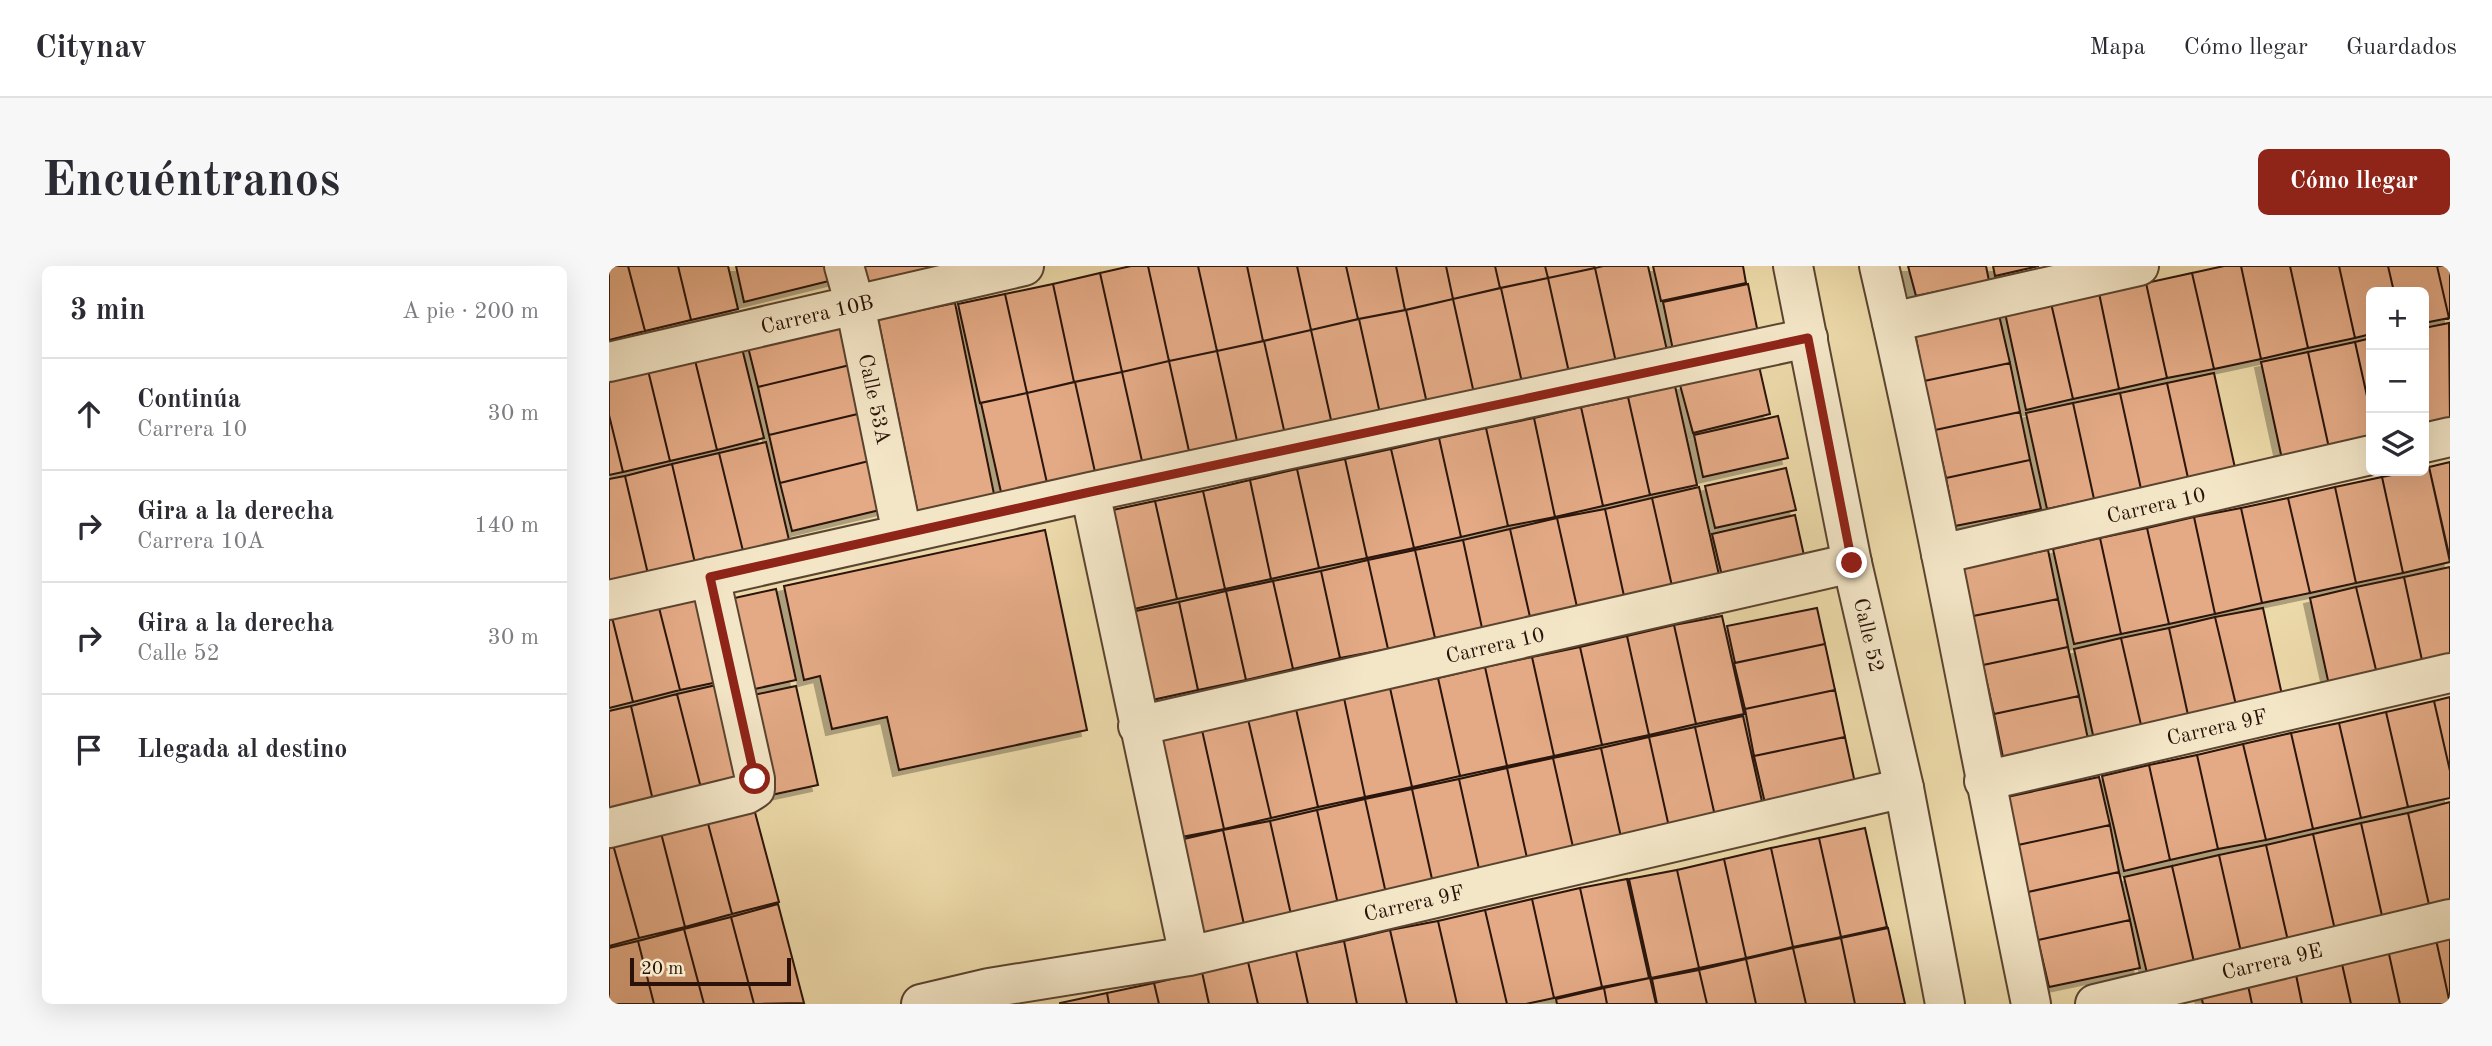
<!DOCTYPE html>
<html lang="es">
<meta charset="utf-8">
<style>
:root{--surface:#fff;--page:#f7f7f7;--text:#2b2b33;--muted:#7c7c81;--line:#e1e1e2;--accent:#8f2418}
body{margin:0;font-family:"Old Standard TT",serif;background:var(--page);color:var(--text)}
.controls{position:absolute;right:21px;top:21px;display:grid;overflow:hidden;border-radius:10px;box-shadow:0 7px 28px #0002}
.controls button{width:63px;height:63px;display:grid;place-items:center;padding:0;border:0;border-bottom:2px solid var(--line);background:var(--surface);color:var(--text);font:35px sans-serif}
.scale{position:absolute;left:21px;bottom:18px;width:161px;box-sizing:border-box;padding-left:7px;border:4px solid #2a1208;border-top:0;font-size:19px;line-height:24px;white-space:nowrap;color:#2a1208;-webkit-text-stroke:5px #f3e6c7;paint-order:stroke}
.stop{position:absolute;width:21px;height:21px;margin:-16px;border:5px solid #8f2418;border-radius:50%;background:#fff}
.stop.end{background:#8f2418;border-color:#fff;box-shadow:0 2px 7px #0008}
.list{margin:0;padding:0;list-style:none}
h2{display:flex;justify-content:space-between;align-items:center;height:91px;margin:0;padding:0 28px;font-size:30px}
h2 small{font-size:23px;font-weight:400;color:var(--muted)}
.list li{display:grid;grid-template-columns:46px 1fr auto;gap:21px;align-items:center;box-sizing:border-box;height:112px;padding:0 28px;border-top:2px solid var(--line)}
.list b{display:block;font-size:26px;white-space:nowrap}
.list p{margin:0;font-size:23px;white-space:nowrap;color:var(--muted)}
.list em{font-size:23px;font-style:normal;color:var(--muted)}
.icon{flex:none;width:38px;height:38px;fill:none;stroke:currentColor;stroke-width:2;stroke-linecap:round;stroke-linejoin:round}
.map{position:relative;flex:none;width:1841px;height:738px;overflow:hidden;border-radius:10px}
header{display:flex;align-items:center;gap:42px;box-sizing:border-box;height:98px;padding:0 35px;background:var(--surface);border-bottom:2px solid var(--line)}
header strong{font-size:33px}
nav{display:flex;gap:38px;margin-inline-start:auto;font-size:24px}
.intro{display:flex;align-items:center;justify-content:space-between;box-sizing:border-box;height:168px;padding:0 42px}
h1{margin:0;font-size:49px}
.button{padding:18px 32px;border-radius:10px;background:var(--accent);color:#fff;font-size:24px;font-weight:700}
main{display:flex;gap:42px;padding:0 42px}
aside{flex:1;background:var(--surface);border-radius:10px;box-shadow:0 7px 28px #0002}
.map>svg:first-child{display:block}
.building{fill:#e3aa85;stroke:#2a1208;stroke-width:2;filter:url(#shadow)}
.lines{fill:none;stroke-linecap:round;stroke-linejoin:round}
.minor-casing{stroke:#5a4430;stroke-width:42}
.tertiary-casing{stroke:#5a4430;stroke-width:42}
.minor{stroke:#f3e6c7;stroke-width:38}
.tertiary{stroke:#f3e6c7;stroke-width:38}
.route{stroke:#8f2418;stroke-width:9}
.labels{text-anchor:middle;stroke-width:6;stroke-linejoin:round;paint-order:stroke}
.street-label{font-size:21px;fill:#2a1208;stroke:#f3e6c7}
</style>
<header>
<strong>Citynav</strong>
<nav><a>Mapa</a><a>Cómo llegar</a><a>Guardados</a></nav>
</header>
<div class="intro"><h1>Encuéntranos</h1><a class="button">Cómo llegar</a></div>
<main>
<aside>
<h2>3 min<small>A pie · 200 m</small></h2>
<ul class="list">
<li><svg class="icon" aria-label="ahead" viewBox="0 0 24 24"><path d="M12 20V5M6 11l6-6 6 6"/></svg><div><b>Continúa</b><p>Carrera 10</p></div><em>30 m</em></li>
<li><svg class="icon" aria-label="right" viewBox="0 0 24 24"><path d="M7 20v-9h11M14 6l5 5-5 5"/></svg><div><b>Gira a la derecha</b><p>Carrera 10A</p></div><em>140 m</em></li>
<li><svg class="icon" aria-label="right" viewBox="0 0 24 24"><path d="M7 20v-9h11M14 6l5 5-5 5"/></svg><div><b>Gira a la derecha</b><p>Calle 52</p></div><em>30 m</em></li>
<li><svg class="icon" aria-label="arrive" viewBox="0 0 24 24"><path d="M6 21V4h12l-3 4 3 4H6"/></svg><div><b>Llegada al destino</b></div></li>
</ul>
</aside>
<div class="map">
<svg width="1841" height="738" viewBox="0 0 1841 738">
<defs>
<filter id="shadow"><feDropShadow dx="-6" dy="6" stdDeviation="0" flood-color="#0004"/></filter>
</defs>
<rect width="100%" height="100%" fill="#ecd9a9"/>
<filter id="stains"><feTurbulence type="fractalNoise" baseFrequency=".00286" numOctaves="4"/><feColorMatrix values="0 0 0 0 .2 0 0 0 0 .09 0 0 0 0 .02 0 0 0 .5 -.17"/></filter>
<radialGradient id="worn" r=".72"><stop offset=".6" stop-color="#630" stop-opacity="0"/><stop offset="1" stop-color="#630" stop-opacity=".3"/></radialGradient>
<path class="building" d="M0,0h19l17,65 -36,9z
M19,0h50l13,54 -46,11z
M69,0h50l10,43 -47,11z
M127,0h98l3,13 -93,23z
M240,0h97l-91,25z
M522,0h17l21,95 -47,11 -22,-99z
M539,0h50l19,85 -48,10z
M589,0h49l16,75 -46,10z
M638,0h50l14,64 -48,11z
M688,0h49l12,53 -47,11z
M737,0h50l9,44 -47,9z
M787,0h50l7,33 -48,11z
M837,0h49l5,22 -47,11z
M886,0h50l3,12 -48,10z
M936,0h49l1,2 -47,10z
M994,0h45l20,89 -51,12 -22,-99z
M1044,0h90l3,17 -85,18z
M1299,0h78l3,15 -73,15z
M1384,0h46l-44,10z
M1615,0h17l20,93 -47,10 -22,-96z
M1632,0h49l18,82 -47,11z
M1681,0h49l16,72 -47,10z
M1730,0h49l6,26h-23v42l-16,4z
M1779,0h49l12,52 -25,5v-31h-30z
M1828,0h13v51l-1,1z
M986,2l22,99 -47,10 -22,-99z
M491,7l22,99 -48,10 -21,-98z
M1583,7l22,96 -47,9 -21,-95z
M939,12l22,99 -47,10 -22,-99z
M1537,17l21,95 -48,11 -20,-96z
M444,18l21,98 -47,11 -22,-99z
M1139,18l10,49 -85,17 -10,-48z
M892,22l22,99 -48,11 -22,-99z
M1490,27l20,96 -46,10 -22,-96z
M396,28l22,99 -47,10 -22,-99z
M844,33l22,99 -47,10 -22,-98z
M346,37l40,196 -77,15 -40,-195z
M1442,37l22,96 -47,11 -21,-97z
M797,44l22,98 -47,10 -22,-99z
M1390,49l11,48 -86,18 -9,-48z
M230,52l11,47 -92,22 -12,-48z
M750,53l22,99 -48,11 -22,-99z
M1840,57l1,98 -26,6v-99z
M702,64l22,99 -47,10 -22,-98z
M1762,72v76l-16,-72z
M131,74l24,98 -47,12 -24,-98z
M655,75l22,98 -47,11 -22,-99z
M1746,76l16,72v25l-42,9 -21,-96z
M608,85l22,99 -48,10 -22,-99z
M84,86l24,98 -47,11 -24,-99z
M1699,86l21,96 -47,11 -21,-97z
M560,95l22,99 -47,10 -22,-98z
M37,96l24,99 -47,11 -14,-57v-44z
M1401,97l10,49 -85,18 -11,-49z
M241,99l12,48 -93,22 -11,-48z
M1150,100l11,48 -77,19 -13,-48z
M513,106l22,98 -47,11 -22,-99z
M1605,107l21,95 -47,10 -21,-95z
M466,116l22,99 -48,11 -22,-99z
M1558,117l21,95 -47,11 -21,-96z
M1066,120l22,99 -47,10 -22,-98z
M418,127l22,99 -46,9 -22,-98z
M1511,127l21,96 -47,10 -21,-96z
M1019,131l22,98 -47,11 -22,-99z
M1464,137l21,96 -47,10 -21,-96z
M972,141l22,99 -48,11 -21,-99z
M1411,146l10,48 -84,18 -11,-48z
M253,147l11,47 -93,23 -11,-48z
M0,149l14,57 -14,3z
M1169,150l10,42 -85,19 -9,-42z
M925,152l21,99 -47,9 -22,-98z
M877,162l22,98 -47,11 -22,-99z
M830,172l22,99 -47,11 -23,-99z
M157,176l23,98 -46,11 -24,-98z
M782,183l23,99 -47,10 -22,-99z
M110,187l24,98 -48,12 -23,-99z
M736,193l22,99 -48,10 -22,-99z
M264,194l11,49 -92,22 -12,-48z
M1421,194l11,49 -86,17 -9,-48z
M1841,196v97l-21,-92z
M63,198l23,99 -47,11 -23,-98z
M1820,201l21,95 -47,11 -21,-96 29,-6h13v-3z
M1177,202l10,42 -81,18 -10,-42z
M688,203l22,99 -48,11 -21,-99z
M16,210l23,98 -39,9v-104z
M1773,211l21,96 -47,10 -21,-96z
M641,214l21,99 -46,10 -22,-98z
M1090,221l20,88 -47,11 -20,-88z
M1726,221l21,96 -46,10 -22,-95z
M594,225l22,98 -48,10 -22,-98z
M1043,232l20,88 -48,10 -19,-87z
M1679,232l22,95 -48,10 -21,-95z
M546,235l22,98 -47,11 -22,-99z
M1632,242l21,95 -47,11 -21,-97z
M996,243l19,87 -47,11 -20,-89z
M1186,249l10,45 -82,20 -11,-46z
M1585,251l21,97 -46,10 -22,-96z
M948,252l20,89 -47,10 -20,-88z
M1538,262l22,96 -48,10 -21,-96z
M901,263l20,88 -48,11 -19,-88z
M436,264l42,200 -188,40 -12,-53 -55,12 -12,-53 -16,4 -20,-94z
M1491,272l21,96 -47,10 -21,-95z
M854,274l19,88 -47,10 -20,-88z
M806,284l20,88 -47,11 -20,-89z
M1439,284l10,49 -85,17 -10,-49z
M759,294l20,89 -48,9 -19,-87z
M1841,301v91l-27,7 -19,-88z
M712,305l19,87 -47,11 -20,-88z
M1795,311l19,88 -46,9 -21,-87z
M664,315l20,88 -47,11 -20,-89z
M93,316l25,98 -47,10 -25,-98z
M1747,321l21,87 -48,11 -19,-87z
M167,323l20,91 -46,10 -20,-91z
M617,325l20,89 -48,10 -19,-88z
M46,326l25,98 -47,12 -24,-97z
M1449,333l10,48 -85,18 -10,-49z
M570,336l19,88 -46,10 -21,-88z
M0,339l24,97 -24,6z
M1208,342l8,36 -90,19 -8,-37z
M1654,342l19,87 -46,10 -21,-88z
M1113,350l22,98 -48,10 -22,-99z
M1606,351l21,88 -48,10 -19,-87z
M1065,359l22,99 -47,11 -22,-99z
M1560,362l19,87 -47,10 -20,-87z
M1018,370l22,99 -47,10 -22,-98z
M1512,372l20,87 -46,19 -21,-95z
M1216,378l10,46 -90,19 -11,-46z
M971,381l22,98 -48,11 -22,-99z
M1459,381l11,49 -85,18 -11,-49z
M923,391l22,99 -47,10 -22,-99z
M876,401l22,99 -47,10 -22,-98z
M829,412l22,98 -48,11 -22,-99z
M116,417l24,98 -47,11 -25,-98z
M187,420l22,99 -47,10 -22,-99z
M781,422l22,99 -47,10 -21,-99z
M1226,424l10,47 -91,19 -9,-47z
M68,428l25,98 -48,13 -23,-99z
M1470,430l10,48 -85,18 -10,-48z
M1841,431v74l-16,-70z
M735,432l21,99 -47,10 -22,-98z
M1825,435l16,70v27l-42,9 -22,-95z
M22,440l23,99 -45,10v-104z
M687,443l22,98 -47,11 -23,-99z
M1777,446l22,95 -47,11 -22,-95z
M1134,450l22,99 -48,10 -22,-98z
M639,453l23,99 -47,11 -22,-99z
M1730,457l22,95 -48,11 -22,-96z
M1086,461l22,98 -46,11 -22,-99z
M593,464l22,99 -48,9 -22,-98z
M1682,467l22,96 -47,11 -23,-96z
M1040,471l22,99 -48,10 -22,-98z
M1236,471l10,46 -90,20 -11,-47z
M1634,478l23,96 -48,9 -21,-94z
M992,482l22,98 -48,10 -22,-98z
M1588,489l21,94 -48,11 -21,-95z
M944,492l22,98 -46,11 -22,-99z
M1540,499l21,95 -46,11 -22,-95z
M898,502l22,99 -48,11 -22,-99z
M1490,511l11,48 -92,20 -11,-48z
M850,513l22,99 -47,10 -22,-99z
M803,523l22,99 -47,10 -22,-99z
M756,533l22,99 -48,11 -22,-99z
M1841,536v102l-20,5 -22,-96z
M144,539l26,97 -47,12 -26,-98z
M708,544l22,99 -47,10 -22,-98z
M1799,547l22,96 -47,11 -22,-97z
M97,550l26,98 -47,13 -25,-98z
M661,555l22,98 -47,10 -22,-99z
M1752,557l22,97 -48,10 -22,-96z
M1501,559l9,47 -91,20 -10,-47z
M1256,562l22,99 -46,10 -22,-99z
M51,563l25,98 -46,11 -27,-97z
M614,564l22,99 -48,11 -22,-99z
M1704,568l22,96 -47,11 -22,-96z
M1210,572l22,99 -48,10 -22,-99z
M3,575l27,97 -30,8v-104z
M1657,579l22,96 -47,11 -22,-97z
M1162,582l22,99 -47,11 -22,-99z
M1610,589l22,97 -47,10 -22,-96z
M1115,593l22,99 -47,10 -22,-98z
M1563,600l22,96 -47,11 -23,-96z
M1068,604l22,98 -48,10 -22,-99z
M1510,606l11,48 -92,20 -10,-48z
M1018,613l22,99 -47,9 -22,-99z
M971,622l22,99 -48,11 -22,-99z
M923,633l22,99 -28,6h-19l-22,-94z
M169,638l26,99 -50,1 -23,-87z
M876,644l22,94h-50l-19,-83z
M122,651l23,87h-50l-20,-75z
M1521,654l10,48 -91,19 -11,-47z
M829,655l19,83h-50l-17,-74z
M1279,662l17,76h-50l-14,-66z
M75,663l20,75h-50l-16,-63z
M781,664l17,74h-50l-13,-63z
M1841,665v73l-15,-69z
M1826,669l15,69h-50l-13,-59z
M1232,672l14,66h-49l-13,-56z
M29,675l16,63h-45v-56z
M735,675l13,63h-49l-12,-53z
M1778,679l13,59h-49l-11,-49z
M1184,682l13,56h-50l-10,-45z
M687,685l12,53h-50l-10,-42z
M1731,689l11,49h-49l-8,-39z
M1137,693l10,45h-49l-8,-34z
M639,696l10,42h-49l-7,-32z
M1685,699l8,39h-50l-6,-28z
M1090,704l8,34h-50l-5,-25z
M593,706l7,32h-50l-5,-21z
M1637,710l6,28h-49l-4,-18z
M1041,712l6,26h-49l-3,-16z
M545,717l5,21h-50l-2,-11z
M995,722l3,16h-50l-1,-5z
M498,727l2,11h-49v-1z"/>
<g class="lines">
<g class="minor-casing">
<path id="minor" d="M235,0l11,39 47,229
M1283,56l247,-56
M0,96l415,-96
M1815,177l26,-6
M481,226l99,464
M1332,288l430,-99
M0,334l481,-108 718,-154
M529,460l714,-163
M1375,515l466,-108
M0,562l138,-34 8,-5v-10l-45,-202
M312,738l68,-16 200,-32 715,-168
M1486,738l355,-85"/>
</g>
<g class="tertiary-casing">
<path id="tertiary" d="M1184,0l59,297 52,225 41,216
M1270,0c57,245 101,492 152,738"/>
</g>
<use href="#minor" class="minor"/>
<use href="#tertiary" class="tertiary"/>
</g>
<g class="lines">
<path class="route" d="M146,513l-45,-202 380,-85 718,-154 44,225"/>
</g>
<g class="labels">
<g class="street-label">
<text transform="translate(208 48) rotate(-13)" y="7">Carrera 10B</text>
<text transform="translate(266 133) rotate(78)" y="7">Calle 53A</text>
<text transform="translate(1547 239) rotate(-13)" y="7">Carrera 10</text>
<text transform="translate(1260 369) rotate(77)" y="7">Calle 52</text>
<text transform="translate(886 379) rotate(-13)" y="7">Carrera 10</text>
<text transform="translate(1608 461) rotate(-13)" y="7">Carrera 9F</text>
<text transform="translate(805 637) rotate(-13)" y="7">Carrera 9F</text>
<text transform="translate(1663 695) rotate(-13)" y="7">Carrera 9E</text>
</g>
</g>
<rect width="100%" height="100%" filter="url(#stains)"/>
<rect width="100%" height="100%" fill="url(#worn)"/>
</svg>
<div class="controls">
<button>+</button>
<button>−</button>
<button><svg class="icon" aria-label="layers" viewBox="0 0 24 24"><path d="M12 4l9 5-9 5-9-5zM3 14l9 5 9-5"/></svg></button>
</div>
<div class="scale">20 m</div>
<div class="stop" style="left:146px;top:513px"></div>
<div class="stop end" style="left:1243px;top:297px"></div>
</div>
</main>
